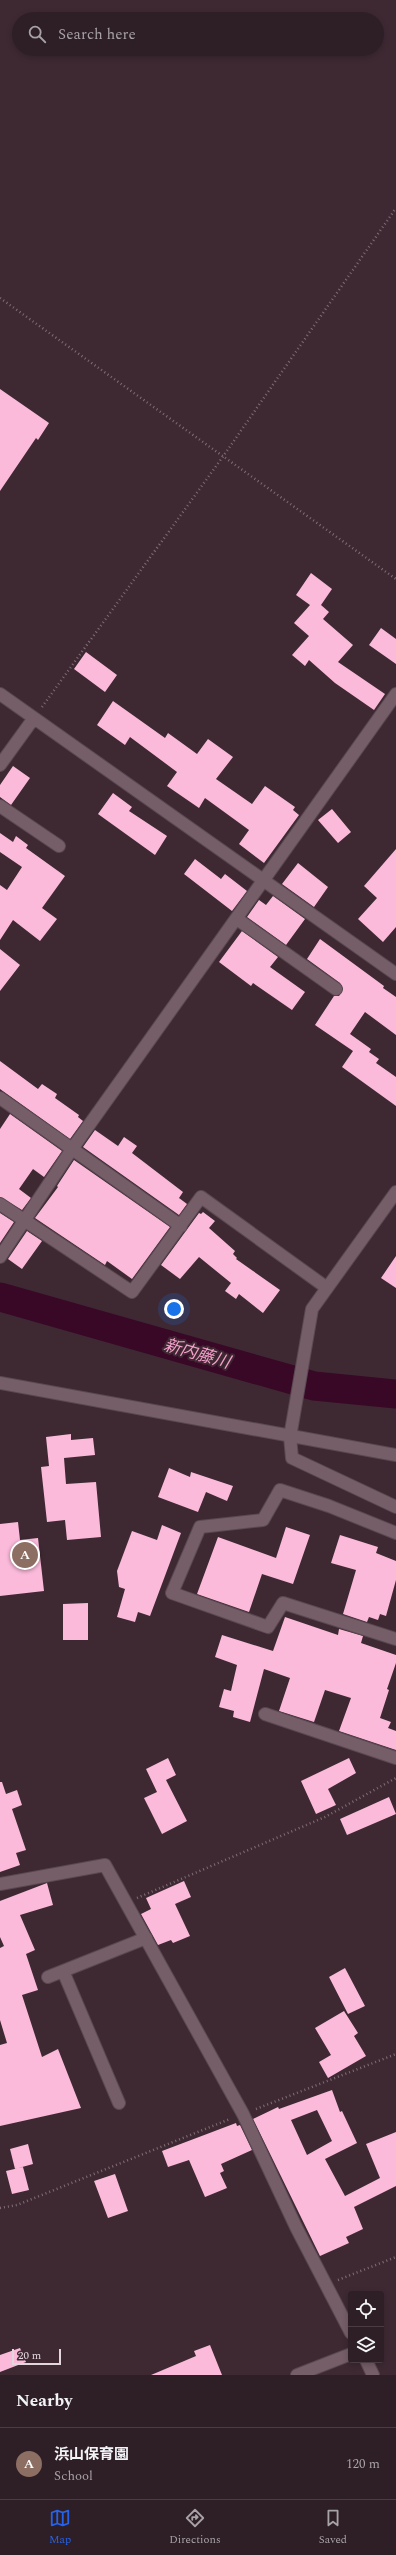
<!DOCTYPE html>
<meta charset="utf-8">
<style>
:root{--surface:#2e1f26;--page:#36272e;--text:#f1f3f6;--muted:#a7a2a7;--line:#493d43;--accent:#2563eb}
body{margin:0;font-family:Spectral,"Noto Sans JP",serif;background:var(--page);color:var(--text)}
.controls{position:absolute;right:12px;bottom:12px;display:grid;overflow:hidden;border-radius:4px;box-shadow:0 2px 6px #0003}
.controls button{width:36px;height:36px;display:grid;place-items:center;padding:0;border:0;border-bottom:1px solid var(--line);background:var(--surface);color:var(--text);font:20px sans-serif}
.scale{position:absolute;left:12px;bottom:10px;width:49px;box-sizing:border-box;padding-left:4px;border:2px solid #e4d6dd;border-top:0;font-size:11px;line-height:14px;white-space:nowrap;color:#e4d6dd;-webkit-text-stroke:3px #3e2933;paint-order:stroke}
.you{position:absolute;left:174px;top:1309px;width:14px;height:14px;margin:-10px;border:3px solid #fff;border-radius:50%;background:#1a73e8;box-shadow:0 0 0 6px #1a73e833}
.badge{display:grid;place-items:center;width:26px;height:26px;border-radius:50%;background:var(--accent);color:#fff;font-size:13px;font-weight:700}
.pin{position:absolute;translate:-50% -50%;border:2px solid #fff;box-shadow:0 1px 4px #0006}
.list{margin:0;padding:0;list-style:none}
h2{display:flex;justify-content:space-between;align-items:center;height:52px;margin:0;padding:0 16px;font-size:17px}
h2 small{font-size:13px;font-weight:400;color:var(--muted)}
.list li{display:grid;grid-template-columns:26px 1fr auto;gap:12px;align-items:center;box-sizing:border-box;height:72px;padding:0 16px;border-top:1px solid var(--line)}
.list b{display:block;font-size:15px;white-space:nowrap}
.list p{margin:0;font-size:13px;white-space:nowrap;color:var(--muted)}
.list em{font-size:13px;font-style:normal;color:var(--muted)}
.icon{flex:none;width:22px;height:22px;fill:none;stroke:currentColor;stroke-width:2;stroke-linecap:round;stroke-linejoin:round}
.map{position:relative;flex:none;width:396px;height:2375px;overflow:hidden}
.search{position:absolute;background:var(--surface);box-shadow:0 2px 6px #0003;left:12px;right:12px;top:12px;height:44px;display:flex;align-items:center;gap:10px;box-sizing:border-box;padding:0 14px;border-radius:22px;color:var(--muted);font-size:15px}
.sheet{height:124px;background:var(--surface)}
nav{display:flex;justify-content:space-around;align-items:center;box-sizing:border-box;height:56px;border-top:1px solid var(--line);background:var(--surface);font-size:11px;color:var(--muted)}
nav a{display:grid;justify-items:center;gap:2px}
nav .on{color:var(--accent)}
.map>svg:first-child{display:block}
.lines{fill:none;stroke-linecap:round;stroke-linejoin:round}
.river{stroke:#390826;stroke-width:29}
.building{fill:#fbbada;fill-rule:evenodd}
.street-casing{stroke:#5a4851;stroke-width:14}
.path{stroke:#7f6d76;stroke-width:2.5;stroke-dasharray:1 3;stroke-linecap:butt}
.street{stroke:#765e69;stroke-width:12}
.labels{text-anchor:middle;stroke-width:4;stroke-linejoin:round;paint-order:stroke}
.water-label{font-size:17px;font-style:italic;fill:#f59fcb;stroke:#3e2933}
</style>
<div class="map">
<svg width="396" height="2375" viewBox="0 0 396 2375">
<rect width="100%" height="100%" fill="#3e2933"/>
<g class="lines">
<path class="river" d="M0,1297l314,89 82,8"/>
</g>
<path class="building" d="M0,389l49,34 -11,17 -2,-2 -36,53z
M311,573l21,16 -11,16 8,7 -6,7 30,26 -15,17 47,32 -11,16 -39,-27 -26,-23 -4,6 -13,-11 17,-19 -15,-13 16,-18 -14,-10z
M381,628l15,11v25l-27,-19z
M86,652l31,23 -12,17 -31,-23z
M113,701l52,37 3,-5 29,21 11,-15 25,18 -17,22 36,25 13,-18 30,21 -2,3 6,5 -35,48 -25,-19 10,-14 -44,-32 -6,10 -32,-22 10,-14 -47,-35 -5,8 -28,-20z
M13,766l17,12 -19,27 -11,-8v-12z
M113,793l19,14 -3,4 38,25 -12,19 -57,-41z
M332,809l19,23 -13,11 -20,-23z
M0,833l13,9 3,-6 12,9 -2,3 39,28 -23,32 15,11 -17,22 -27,-21 -13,20v-55l7,5 15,-23 -22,-15z
M396,849v78l-13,15 -25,-23 19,-21 -13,-12z
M195,859l26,20 4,-5 22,17 -15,20 -48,-37z
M298,863l30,24 -14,20 -32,-23z
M273,896l32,23 -19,26 -39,-28 12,-17 7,5z
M242,931l36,26 -8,10 35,25 -13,18 -39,-27 -2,3 -32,-24z
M320,939l64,47 -1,2 13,9v38l-31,-23 -15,22 21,15 -2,3 10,7 -3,4 20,14v29l-54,-39 11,-16 -38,-26 19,-29h5l4,-7 -3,-6 -33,-24z
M0,949l20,16 -20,26z
M0,1061l38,28 4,-5 15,10 -2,4 24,17 -1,2 5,4 -13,18 -70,-50z
M10,1114l52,37 -18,26 -11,-8 -14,20 12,9 -9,12 -22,-13v-68z
M95,1130l23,16 6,-9 13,9 -5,7 51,39 -4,6 8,6 -8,11 -96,-68z
M74,1160l96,67 -38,52 -25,-18 -2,4 -70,-47 23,-31 -1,-1z
M203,1212l12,9 -6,7 26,23 -2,3 4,4 -1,1 44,31 -17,23 -24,-19 -3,5 -11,-8 6,-8 -32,-26 -19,22 -19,-14 38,-52 2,1z
M0,1213l14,9 -14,21z
M27,1231l15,10 -20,28 -14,-10z
M396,1256v32l-15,-10z
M71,1434v6l22,-2 2,17 -31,3 2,26 30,-2 5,55 -34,3 -2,-20 -18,2 -6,-55 8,-1 -3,-29z
M169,1468l21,9 1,-5 42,14 -6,15 -21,-9 -8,20 -40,-15z
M18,1522l2,18 18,-2 6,53 -44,5v-72z
M162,1525l19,8 -31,83 -12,-4 -3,10 -18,-5 8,-28 -6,-2 -2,-16 15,-40 25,9z
M286,1527l24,8 -17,49 -31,-10 -13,38 -52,-18 21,-57 58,21z
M340,1535l38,12 -2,6 20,8v19l-10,36 -6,-2 -2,6 -9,-3 -2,5 -24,-8 13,-44 -25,-7z
M88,1603v37h-25v-36z
M285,1617l53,18 1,-6 24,7 -2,7 35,12v8l-9,26 2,1 -9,28 11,4 -3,6 8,3v19l-57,-19 12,-33 -26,-8 -11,32 -35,-11 11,-33 -26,-9 -14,53 -17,-5 1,-6 -15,-4 5,-18 7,2 6,-26 -22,-8 7,-22 51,16z
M168,1758l8,17 -10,5 21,41 -25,13 -18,-36 13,-6 -11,-23z
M349,1758l7,15 -28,16 8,16 -20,9 -15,-33z
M0,1782h2l4,12 11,-4 5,15 -10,4 14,41 -10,3 4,12 -20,7z
M389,1797l7,17 -49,21 -7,-16z
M184,1881l7,16 -16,7 15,32 -17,7 -2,-3 -13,5 -17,-31 10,-5 -5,-11z
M47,1883l6,22 -33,10 15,35 -9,4 12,36 -16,5 20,62 16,-8 23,59 -81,18v-81l7,-2 -7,-23v-72l4,-2 -4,-9v-36z
M345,1968l20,38 -17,8 -19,-37z
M344,2011l14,22 -4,3 12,20 -38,22 -9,-16 12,-7 -16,-27z
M332,2090l8,22 2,-1 15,32 -32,16 20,37 35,-18 -14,-34 30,-12v54l-42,21 9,22 -17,8 3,6 -29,13 -67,-137 25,-12 1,2zM317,2110l15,31 -25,14 -16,-35z
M236,2123l1,3 3,-1 12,25 -31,14 3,7 -4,2 7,15 -22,9 -16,-37 -21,7 -6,-16z
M28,2144l5,20 -18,5 -5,-20z
M23,2167l6,23 -17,4 -6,-23z
M115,2174l13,37 -20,7 -14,-37z
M210,2345l12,30h-71l45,-19 -2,-5z
M20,2348l6,14 -26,10v-17z"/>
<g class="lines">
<g class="street-casing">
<path id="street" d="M0,694l396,280
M0,765l34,-47
M0,806l59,40
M237,919l99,70
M0,1098l181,128
M396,1192l-84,117 -22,128 2,21 104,49
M0,1204l132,88 69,-95 126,91
M0,1257l72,-108 324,-455
M0,1383l396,72
M396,1533l-67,-27 -49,-16 -17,30 -63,7 -28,66 96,34 15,-24 113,36
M265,1714l131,44
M0,1884l105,-19 138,249 53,113 55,106
M63,1971l56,132
M48,1977l98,-39
M366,2360l7,15
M297,2375l54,-21"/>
</g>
<path class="path" d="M0,298l396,281
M42,707l180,-249 174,-250
M137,1898l188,-81 71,-39
M256,2109l140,-55
M0,2208l17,-3 213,-86
M338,2280l58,-23"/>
<use href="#street" class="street"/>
</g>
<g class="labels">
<g class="water-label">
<text transform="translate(197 1353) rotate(16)" y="6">新内藤川</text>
</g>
</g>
</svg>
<div class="controls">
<button><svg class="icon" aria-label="locate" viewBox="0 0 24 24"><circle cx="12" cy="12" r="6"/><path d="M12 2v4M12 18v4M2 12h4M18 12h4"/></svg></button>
<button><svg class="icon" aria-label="layers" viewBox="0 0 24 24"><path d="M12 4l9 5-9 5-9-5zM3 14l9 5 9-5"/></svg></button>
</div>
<div class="scale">20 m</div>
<div class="you"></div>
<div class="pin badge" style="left:25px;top:1555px;background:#8d6e63">A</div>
<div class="search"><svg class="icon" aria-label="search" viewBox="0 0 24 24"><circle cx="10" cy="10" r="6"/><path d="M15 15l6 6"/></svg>Search here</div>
</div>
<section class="sheet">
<h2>Nearby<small></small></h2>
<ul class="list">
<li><span class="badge" style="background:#8d6e63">A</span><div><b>浜山保育園</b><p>School</p></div><em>120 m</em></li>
</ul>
</section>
<nav>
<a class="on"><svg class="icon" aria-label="map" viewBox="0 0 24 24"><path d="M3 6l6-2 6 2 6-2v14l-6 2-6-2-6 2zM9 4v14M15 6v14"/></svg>Map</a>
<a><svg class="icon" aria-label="directions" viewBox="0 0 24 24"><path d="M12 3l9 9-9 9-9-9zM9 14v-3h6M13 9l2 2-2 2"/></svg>Directions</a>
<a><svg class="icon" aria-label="saved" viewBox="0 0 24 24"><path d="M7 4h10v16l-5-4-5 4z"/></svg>Saved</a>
</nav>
